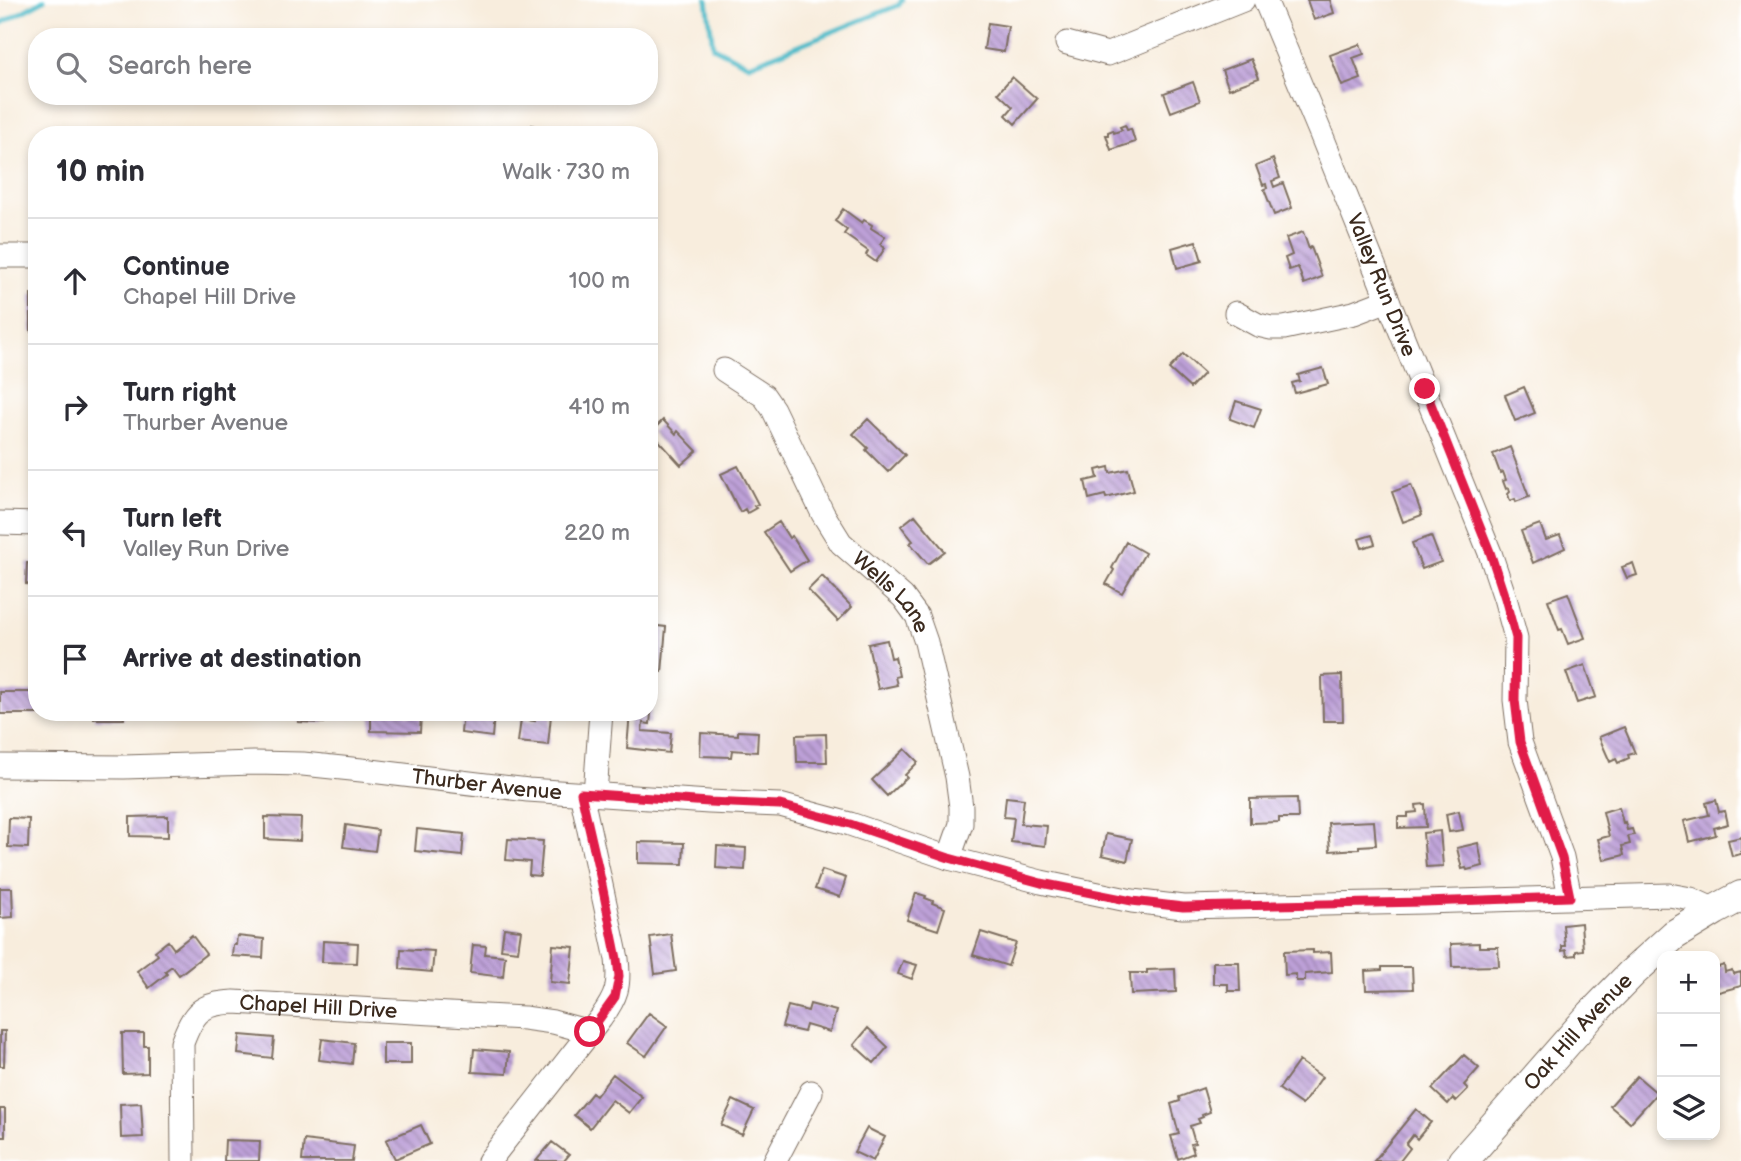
<!DOCTYPE html>
<meta charset="utf-8">
<style>
:root{--surface:#fff;--page:#f2f2f3;--text:#2b2b33;--muted:#7c7c81;--line:#e1e1e2}
body{margin:0;font-family:"Balsamiq Sans",sans-serif;background:var(--page);color:var(--text)}
.controls{position:absolute;right:21px;bottom:21px;display:grid;overflow:hidden;border-radius:14px;box-shadow:0 4px 10px #0003}
.controls button{width:63px;height:63px;display:grid;place-items:center;padding:0;border:0;border-bottom:2px solid var(--line);background:var(--surface);color:var(--text);font:35px sans-serif}
.stop{position:absolute;width:21px;height:21px;margin:-16px;border:5px solid #e11d48;border-radius:50%;background:#fff}
.stop.end{background:#e11d48;border-color:#fff;box-shadow:0 2px 7px #0008}
.list{margin:0;padding:0;list-style:none}
h2{display:flex;justify-content:space-between;align-items:center;height:91px;margin:0;padding:0 28px;font-size:30px}
h2 small{font-size:23px;font-weight:400;color:var(--muted)}
.list li{display:grid;grid-template-columns:46px 1fr auto;gap:21px;align-items:center;box-sizing:border-box;height:126px;padding:0 28px;border-top:2px solid var(--line)}
.list b{display:block;font-size:26px;white-space:nowrap}
.list p{margin:0;font-size:23px;white-space:nowrap;color:var(--muted)}
.list em{font-size:23px;font-style:normal;color:var(--muted)}
.icon{flex:none;width:38px;height:38px;fill:none;stroke:currentColor;stroke-width:2;stroke-linecap:round;stroke-linejoin:round}
.map{position:relative;flex:none;width:1741px;height:1161px;overflow:hidden}
.search{position:absolute;background:var(--surface);box-shadow:0 4px 10px #0003;left:28px;top:28px;width:630px;height:77px;display:flex;align-items:center;gap:18px;box-sizing:border-box;padding:0 24px;border-radius:28px;color:var(--muted);font-size:26px}
.panel{position:absolute;background:var(--surface);box-shadow:0 4px 10px #0003;left:28px;top:126px;width:630px;height:595px;border-radius:28px}
.map>svg:first-child{display:block}
.lines{fill:none;stroke-linecap:round;stroke-linejoin:round}
.stream{stroke:#4ebbc9;stroke-width:5}
.building{fill:url(#building-back-hatch)}
.minor-casing{stroke:#7d6e61;stroke-width:25}
.major-casing{stroke:#7d6e61;stroke-width:32}
.minor{stroke:#fff;stroke-width:23}
.major{stroke:#fff;stroke-width:30}
.route{stroke:#e11d48;stroke-width:9}
.labels{text-anchor:middle;stroke-width:7;stroke-linejoin:round;paint-order:stroke}
.street-label{font-size:21px;fill:#3b2a1e;stroke:#fff}
</style>
<div class="map">
<svg width="1741" height="1161" viewBox="0 0 1741 1161">
<defs>
<pattern id="building-back-hatch" width="6" height="6" patternUnits="userSpaceOnUse" patternTransform="scale(1.75)"><rect width="6" height="6" fill="#bda0d8"/><path d="M-1 5l2 2M0 0l6 6M5-1l2 2" fill="none" stroke="#9b83af"/></pattern>
</defs>
<rect width="100%" height="100%" fill="#fff"/>
<filter id="ink" filterUnits="userSpaceOnUse"><feTurbulence type="fractalNoise" baseFrequency=".0143" numOctaves="2"/><feDisplacementMap in="SourceGraphic" scale="14" xChannelSelector="R" yChannelSelector="G"/><feConvolveMatrix kernelMatrix="1 2 1 2 8 2 1 2 1" color-interpolation-filters="sRGB"/></filter>
<filter id="wash" filterUnits="userSpaceOnUse"><feTurbulence type="fractalNoise" baseFrequency=".00686" numOctaves="4" result="noise"/><feDisplacementMap in="SourceGraphic" scale="28" xChannelSelector="R" yChannelSelector="G"/><feGaussianBlur stdDeviation="1.57" result="paint"/><feColorMatrix in="noise" values="0 0 0 0 0 0 0 0 0 0 0 0 0 0 0 0 0 1.4 0 .05"/><feComposite in="paint" operator="in"/></filter>
<g filter="url(#wash)">
<rect width="100%" height="100%" fill="#f8eddd"/>
<g class="lines">
<path class="stream" d="M707,0l6,47 36,18 150,-60 3,-5
M0,24l44,-24"/>
</g>
<g id="blocks">
<path class="building" d="M1307,0h23l4,13 -20,7z
M988,23l20,3 -4,26 -20,-3z
M1360,44l4,10 -11,4 8,21 -19,7 -12,-31z
M1251,59l8,19 -30,11 -7,-19z
M1012,77l25,22 -22,25 -9,-9 7,-8 -15,-14z
M1193,82l7,19 -29,11 -7,-19z
M532,125l20,10h-25z
M1125,125l2,5 4,-1 4,13 -24,8 -5,-15h2v-3l5,-2 1,3 8,-3 -2,-3z
M1273,159l7,19 -8,3 2,6 9,-4 9,25 -18,7 -10,-26 3,-1 -1,-4 -3,1 -7,-19z
M843,209l19,14 2,-3 8,5 -1,3 14,9 -5,7 5,4 -9,14 -10,-7 2,-4 -24,-17 3,-4 -12,-9z
M1303,232l6,17 2,-2 11,30 -18,7 -6,-17 -9,3 -4,-12 7,-3 -6,-17z
M1196,241l6,20 -25,7 -5,-20z
M31,294h6v38h-6z
M1183,354l21,19 -14,15 -21,-19z
M1323,368l5,16 -33,9 -3,-10 8,-2 -2,-6z
M1524,387l11,26 -20,8 -10,-26z
M1236,401l25,8 -7,19 -24,-9z
M868,419l37,36 -17,17 -22,-22 2,-2 -15,-14z
M663,420l13,14 2,-3 19,20 -16,14 -30,-33z
M1510,447l19,50 -13,5 -1,-3 -5,2 -2,-7 2,-2 -1,-4 -3,1 -3,-8 3,-1 -3,-8 -3,1 -7,-19z
M738,466l20,38 -4,2 2,2 -9,5 -2,-4 -5,3 -19,-38z
M1109,467l1,6 18,-4 6,22 -28,7 -1,-3 -16,4 -4,-18 13,-3 -2,-8z
M1411,485l11,30 -19,7 -11,-30z
M915,515l30,36 -17,13 -18,-21 3,-2 -12,-15z
M779,522l10,16 3,-2 15,24 -17,11 -26,-39z
M1540,524l6,16 14,-5 5,13 -32,15 -12,-32z
M1372,535l3,9 -13,4 -3,-9z
M1431,536l10,26 -19,7 -10,-26z
M1126,542l19,11 -23,40 -16,-9 8,-14 -2,-2z
M27,563l10,1v21l-11,-1z
M1633,563l4,12 -10,3 -5,-11z
M822,576l30,31 -14,14 -30,-31z
M1568,593l17,45 -17,6 -6,-15 -3,1 -11,-30z
M649,625l17,2 -4,45 -13,-2z
M887,640l4,18 4,-1 4,19 -4,1 2,8 -19,4 -10,-45z
M1585,665l11,32 -19,6 -11,-31z
M1342,675l1,46h-20l-1,-45z
M0,692h37v22h-37z
M649,703l3,1 -2,20 -7,-1 -1,8 29,2 -2,20 -42,-5 3,-36h19z
M94,712h30v7h-30z
M225,712h30v4h-8v4l-5,-1v-2l-17,-2z
M299,712h34v6h-9v5l-26,-1z
M371,712h36v3h14l-1,17 -49,-1z
M463,712l31,3 -2,22 -31,-4z
M536,713l15,2 -3,30 -30,-3 3,-23 14,2z
M1624,727l11,26 -7,2 1,3 -11,5 -2,-4 -6,3 -11,-25z
M738,731l20,1 -1,20 -25,-2 -1,7 -31,-1 1,-23 37,2z
M826,734l1,28h-30l-1,-27z
M905,749l13,13 -13,13 2,2 -20,19 -15,-16z
M1006,797l18,2 -3,25 26,2 -2,20 -34,-4 3,-24 -10,-1z
M1297,798l1,20h-19v4l-29,1v-24z
M1716,800l3,12 6,-1 3,13 -14,4 2,7 -27,7 -5,-21 25,-6 -3,-12z
M1425,804l1,23 -28,1v-11h10v-4l9,-1 -1,-7z
M1619,807l4,16 2,-1 2,8 5,-1 2,6 -6,1 2,8 -8,2 2,9 -20,5 -6,-21 11,-3 -6,-24z
M1459,811l4,19 -14,2 -3,-18z
M168,816v21l-38,-1v-19z
M265,817l36,1 -1,23 -35,-2z
M9,818l20,1 -1,29 -20,-1z
M1374,821l2,24 -17,1v3l-29,2 -2,-28z
M346,825l32,5 -3,21 -32,-4z
M417,829l47,5 -2,22 -47,-5z
M1440,831l3,35 -17,1 -3,-34z
M1106,834l26,5 -5,22 -25,-6z
M1741,837v17l-9,2 -4,-16z
M508,839l35,2 -3,35 -11,-1 1,-13 -24,-2z
M638,842l46,1 -1,21 -45,-1z
M1478,843l5,23 -16,4 -1,-2 -4,1 -5,-21z
M717,846l29,2 -1,22 -29,-2z
M822,870l24,8 -6,19 -25,-8z
M0,888h12l1,29 -13,1z
M916,893l10,3 -1,2 8,3 -1,2 13,5 -7,22 -31,-10z
M1581,923l2,27 -7,1v4l-9,1 -1,-6 -4,1v-5h3l-2,-21z
M504,928l17,2 -3,21 -17,-2z
M981,932l35,11 -8,23 -35,-11z
M671,934l5,37 -21,3 -5,-37z
M192,935l14,19 -27,21 -7,-9 -7,5 2,3 -18,14 -12,-17 21,-16 -3,-4 13,-10 6,8z
M237,936l27,3 -1,19 -31,-2 1,-11h3z
M323,941l35,2 -1,20 -35,-1z
M1479,943v4h19l1,19 -47,1 -1,-23z
M473,945l13,1 -1,8 20,2 -2,21 -33,-4z
M553,945l21,2 -4,37 -20,-2z
M401,949l33,2 -2,21 -32,-3z
M1313,950v3l18,-1 1,20 -27,2v7h-9v-7l-11,1 -1,-24z
M903,961l14,4 -5,14 -14,-5z
M1213,962h26l1,29h-12v-7h-15z
M1724,965l1,7 7,-2 1,4 8,-2v14l-26,7v-25z
M1382,967h30l1,22 -47,1 -1,-19 17,-1z
M1175,969l1,23 -45,2 -1,-21h17v-3z
M810,1004l26,7 -6,21 -24,-7 -2,7 -22,-5 6,-21 20,5z
M649,1013l18,13 -21,30 -19,-13z
M868,1028l20,19 -14,16 -20,-18z
M0,1031h5l-1,35h-4z
M122,1033h22v13h4v27l-25,1z
M240,1035l34,3 -2,20 -34,-4z
M322,1039l32,4 -2,21 -33,-4z
M383,1043h28v21h-28z
M474,1049l35,3 -2,22 -35,-2z
M1464,1055l15,13 -15,17 4,4 -12,12 -3,-3 -5,6 -16,-15z
M1299,1061l23,16 -20,28 -23,-16z
M613,1074l29,23 -13,16 -17,-13 -22,28 -16,-13 18,-22 4,3z
M1637,1076l20,17 -27,30 -20,-17z
M1203,1088l7,24 -8,3 1,2 -5,2 2,4 -10,3 5,17 -4,1 3,9 -16,6 -7,-23 8,-2 -8,-30 9,-3 -1,-4z
M733,1100l21,10 -12,25 -21,-10z
M141,1103l2,34 -22,1 -1,-34z
M0,1109h5v28h-5z
M1416,1109l15,13 -14,17 -4,-4 -7,9 4,4 -10,13h-26z
M421,1125l9,19 -35,15 -9,-19z
M867,1128l18,9 -12,24 -19,-9z
M225,1140l35,1 -1,20h-35z
M304,1140l50,6 -2,15h-50z
M552,1142l17,13 -5,6h-28z"/>
</g>
</g>
<g filter="url(#ink)">
<use href="#blocks" fill-opacity="0" stroke="#7d6e61" stroke-width="2"/>
<g class="lines">
<g class="minor-casing">
<g id="minor">
<path id="s1" d="M1265,0l56,134 169,419 15,45 11,40 -1,62 5,42 42,115 8,40"/>
<path d="M1067,43l41,11 135,-54"/>
<path d="M0,256h37"/>
<path d="M1236,313l22,12 13,3h13l70,-15 34,-13"/>
<path id="s2" d="M724,370l40,26 9,13 50,105 18,29 62,54 14,19 9,26 31,135 4,30v17l-12,34"/>
<path d="M0,523l37,1"/>
<path id="s3" d="M0,766l124,1 130,-4 49,1 68,7 157,19 181,12 71,3 70,19 99,34 92,24 91,19 51,6 241,-5 245,-7 22,4 24,11"/>
<path d="M595,794l6,-82"/>
<path id="s4" d="M183,1161l-1,-118c12,-32 19,-39 52,-41l290,16 29,4 37,10"/>
<path d="M489,1161l112,-143c16,-22 19,-32 16,-59l-36,-166"/>
<path d="M775,1161l36,-69"/>
</g>
</g>
<g class="major-casing">
<g id="major">
<path id="s5" d="M1463,1161l127,-145 42,-43 42,-38 41,-25 26,-14"/>
</g>
</g>
<use href="#minor" class="minor"/>
<use href="#major" class="major"/>
</g>
</g>
<g class="lines" filter="url(#ink)">
<path class="route" d="M590,1032l25,-35 4,-21 -2,-17 -16,-79 -20,-87 128,9 71,3 70,19 99,34 92,25 91,18 51,6 241,-5 146,-5 -8,-39 -42,-116 -5,-42 1,-62 -11,-40 -15,-46 -65,-163"/>
</g>
<g class="labels">
<g class="street-label">
<text dy="7" stroke="none"><textPath href="#s1" startOffset="308">Valley Run Drive</textPath></text>
<text dy="7" stroke="none"><textPath href="#s2" startOffset="285">Wells Lane</textPath></text>
<text dy="7" stroke="none"><textPath href="#s3" startOffset="488">Thurber Avenue</textPath></text>
<text dy="7" stroke="none"><textPath href="#s4" startOffset="275">Chapel Hill Drive</textPath></text>
<text dy="7" stroke="none"><textPath href="#s5" startOffset="173">Oak Hill Avenue</textPath></text>
</g>
</g>
</svg>
<div class="controls">
<button>+</button>
<button>−</button>
<button><svg class="icon" aria-label="layers" viewBox="0 0 24 24"><path d="M12 4l9 5-9 5-9-5zM3 14l9 5 9-5"/></svg></button>
</div>
<div class="stop" style="left:590px;top:1032px"></div>
<div class="stop end" style="left:1425px;top:389px"></div>
<div class="search"><svg class="icon" aria-label="search" viewBox="0 0 24 24"><circle cx="10" cy="10" r="6"/><path d="M15 15l6 6"/></svg>Search here</div>
<section class="panel">
<h2>10 min<small>Walk · 730 m</small></h2>
<ul class="list">
<li><svg class="icon" aria-label="ahead" viewBox="0 0 24 24"><path d="M12 20V5M6 11l6-6 6 6"/></svg><div><b>Continue</b><p>Chapel Hill Drive</p></div><em>100 m</em></li>
<li><svg class="icon" aria-label="right" viewBox="0 0 24 24"><path d="M7 20v-9h11M14 6l5 5-5 5"/></svg><div><b>Turn right</b><p>Thurber Avenue</p></div><em>410 m</em></li>
<li><svg class="icon" aria-label="left" viewBox="0 0 24 24"><path d="M17 20v-9H6M10 6l-5 5 5 5"/></svg><div><b>Turn left</b><p>Valley Run Drive</p></div><em>220 m</em></li>
<li><svg class="icon" aria-label="arrive" viewBox="0 0 24 24"><path d="M6 21V4h12l-3 4 3 4H6"/></svg><div><b>Arrive at destination</b></div></li>
</ul>
</section>
</div>
